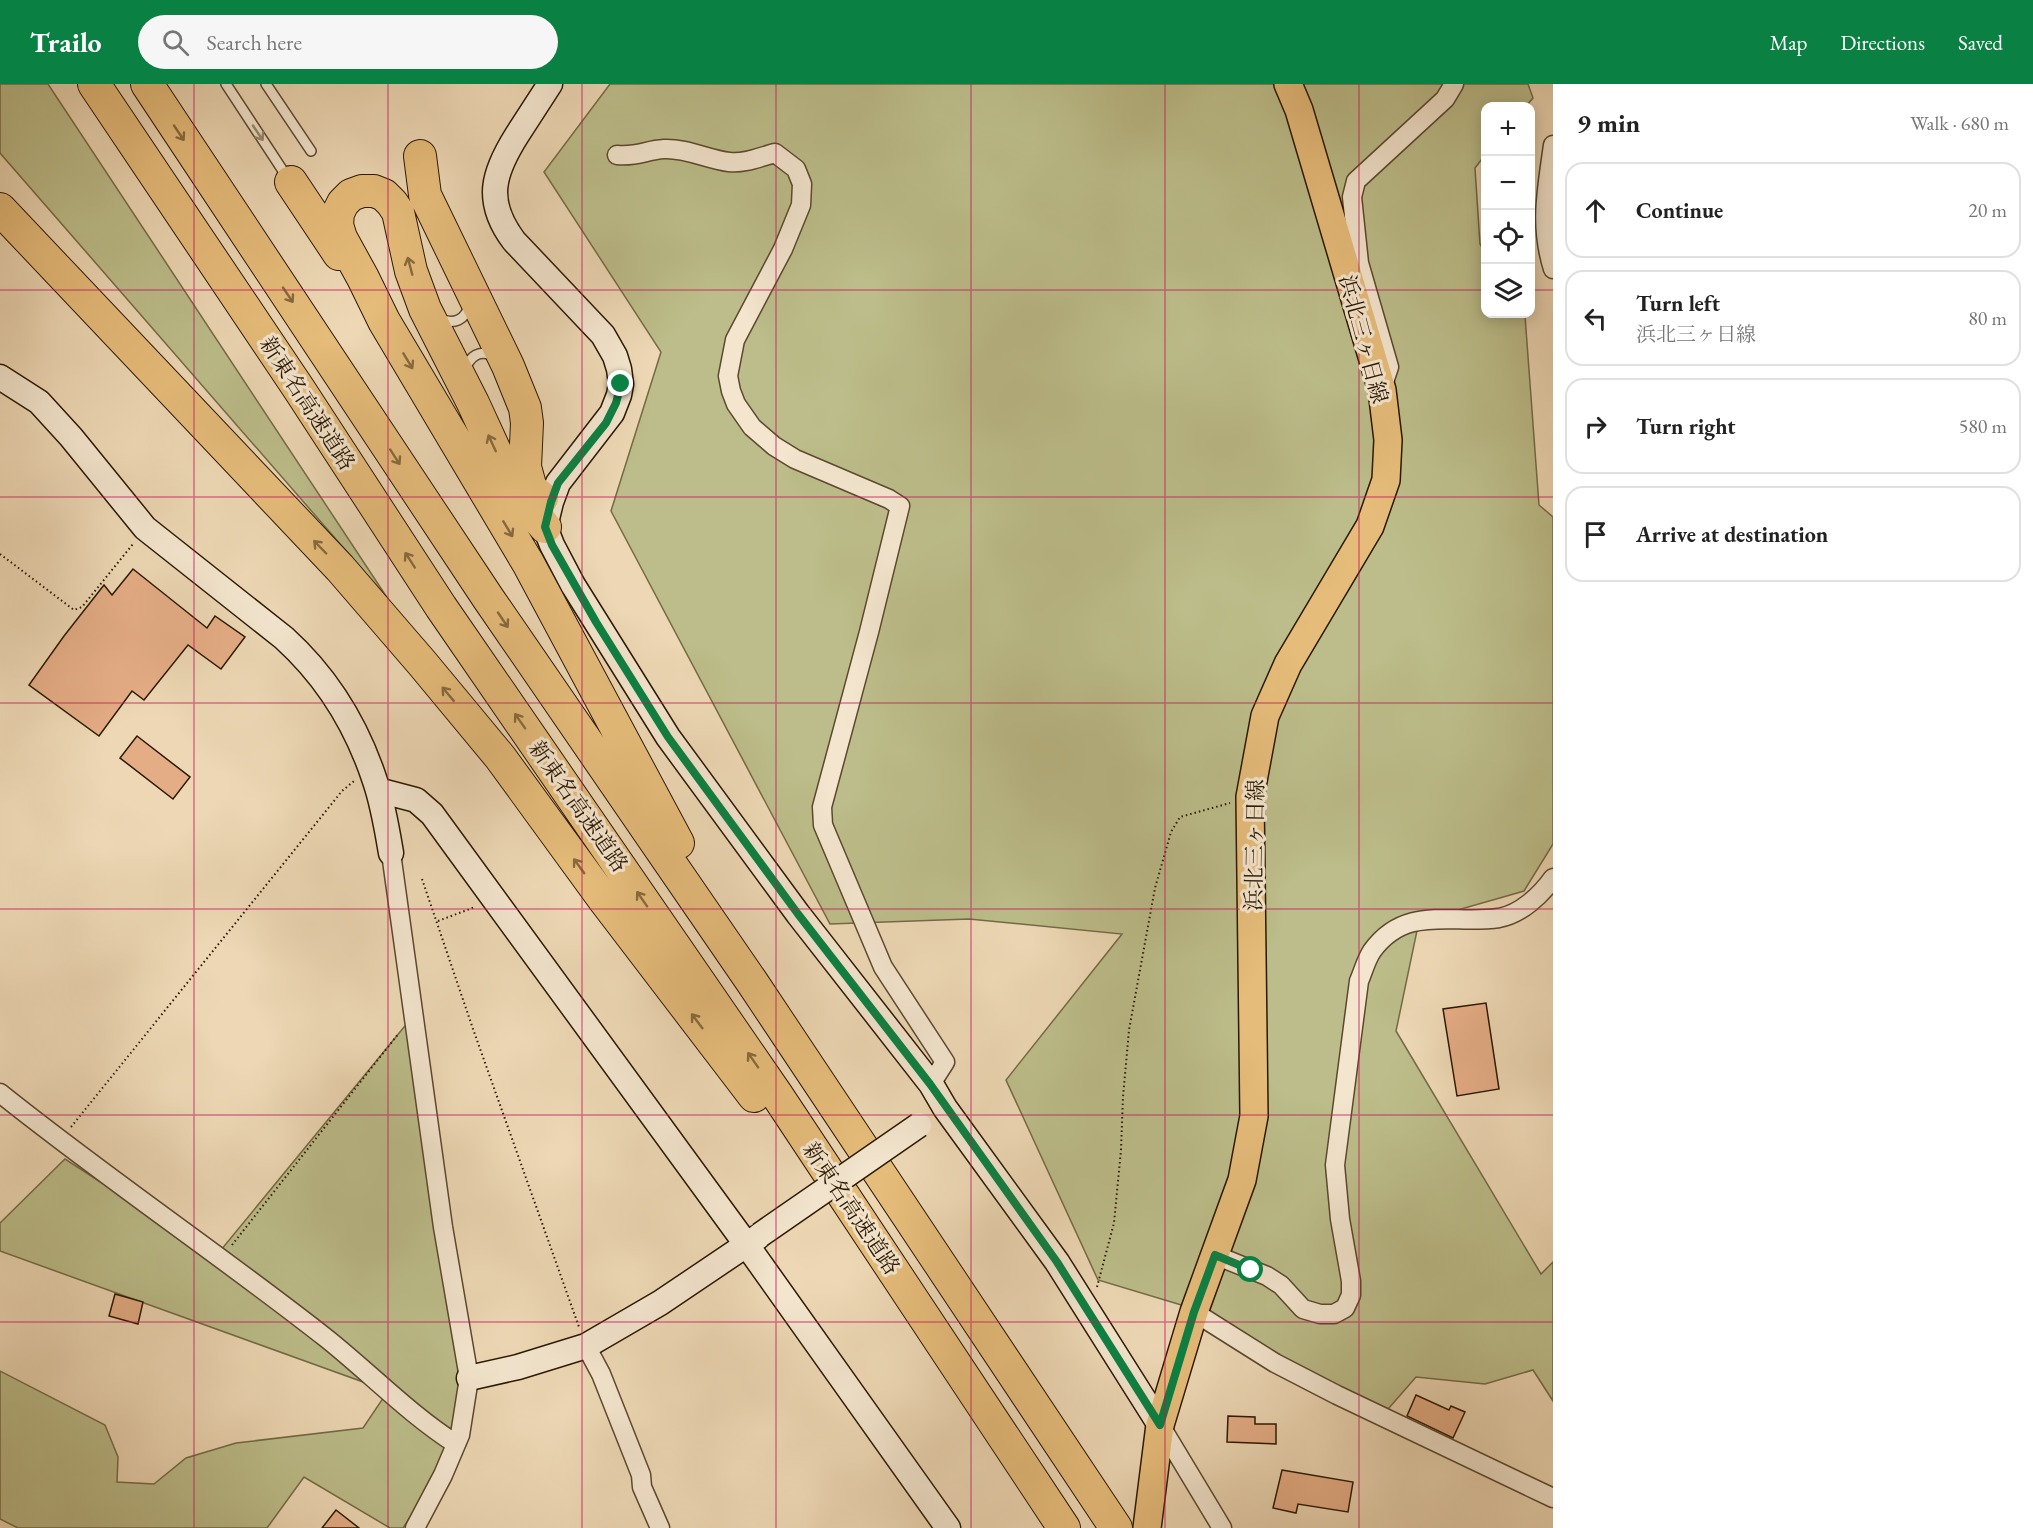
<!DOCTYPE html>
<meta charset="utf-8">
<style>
:root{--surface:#fff;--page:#f6f6f6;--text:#222;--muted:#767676;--line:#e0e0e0;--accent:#0b8043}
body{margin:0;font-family:"EB Garamond","Noto Serif JP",serif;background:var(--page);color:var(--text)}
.controls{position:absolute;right:18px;top:18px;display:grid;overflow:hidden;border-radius:12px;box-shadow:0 3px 15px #0003}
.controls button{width:54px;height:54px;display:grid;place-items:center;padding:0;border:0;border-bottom:2px solid var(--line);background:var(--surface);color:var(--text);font:30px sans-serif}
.stop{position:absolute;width:18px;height:18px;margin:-14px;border:4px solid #0b8043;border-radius:50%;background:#fff}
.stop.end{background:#0b8043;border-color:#fff;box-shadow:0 2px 6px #0008}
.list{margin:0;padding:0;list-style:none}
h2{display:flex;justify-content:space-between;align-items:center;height:78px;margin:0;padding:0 24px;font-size:26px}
h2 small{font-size:20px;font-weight:400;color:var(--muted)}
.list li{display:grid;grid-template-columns:39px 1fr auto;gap:18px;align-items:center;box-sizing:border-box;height:96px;margin:0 12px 12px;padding:0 12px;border:2px solid var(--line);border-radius:18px}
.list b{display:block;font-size:22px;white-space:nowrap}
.list p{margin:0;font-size:20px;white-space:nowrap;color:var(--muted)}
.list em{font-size:20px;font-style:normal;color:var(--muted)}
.icon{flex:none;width:33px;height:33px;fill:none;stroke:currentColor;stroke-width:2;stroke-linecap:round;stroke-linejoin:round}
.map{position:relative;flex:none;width:1553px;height:1444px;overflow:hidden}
header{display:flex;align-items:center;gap:36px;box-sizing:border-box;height:84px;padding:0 30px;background:var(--accent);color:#fff}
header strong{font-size:28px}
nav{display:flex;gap:33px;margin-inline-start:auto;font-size:21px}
.search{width:420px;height:54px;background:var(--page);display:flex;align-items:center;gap:15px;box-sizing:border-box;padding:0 21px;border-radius:33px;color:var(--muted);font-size:22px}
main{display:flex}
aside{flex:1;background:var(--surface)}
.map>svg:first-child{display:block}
.green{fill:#bcbd8a;stroke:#746a46;stroke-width:1.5}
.building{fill:#e5ad86;stroke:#2b1801;stroke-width:1.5}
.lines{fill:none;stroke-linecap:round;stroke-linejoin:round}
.lane-casing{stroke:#5c482e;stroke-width:12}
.street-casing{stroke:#5c482e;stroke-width:21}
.secondary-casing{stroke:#2b1801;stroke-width:27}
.primary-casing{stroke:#2b1801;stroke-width:30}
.highway-casing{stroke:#2b1801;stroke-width:34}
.path{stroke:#2b1801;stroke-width:2;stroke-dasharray:1.5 3;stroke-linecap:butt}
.lane{stroke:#f3e5ce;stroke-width:9}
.street{stroke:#f3e5ce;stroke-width:18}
.secondary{stroke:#f3e5ce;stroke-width:24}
.primary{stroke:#e6bc7a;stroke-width:27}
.highway{stroke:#e6bc7a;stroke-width:32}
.secondary-bridge-casing{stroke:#2b1801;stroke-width:27;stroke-linecap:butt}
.secondary-bridge{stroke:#f3e5ce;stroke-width:24}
.oneway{stroke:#886a3e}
.oneway2{stroke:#998972}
.route{stroke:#0b8043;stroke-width:8}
.grid{fill:none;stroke:#c2185b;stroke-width:1.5;stroke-opacity:0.55}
.labels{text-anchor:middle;stroke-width:6;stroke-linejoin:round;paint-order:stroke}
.street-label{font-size:22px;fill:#2b1801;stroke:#f3e5ce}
</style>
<header>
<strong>Trailo</strong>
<div class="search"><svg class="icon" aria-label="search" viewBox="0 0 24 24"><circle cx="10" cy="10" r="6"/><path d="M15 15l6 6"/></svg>Search here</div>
<nav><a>Map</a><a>Directions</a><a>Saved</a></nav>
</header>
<main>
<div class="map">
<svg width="1553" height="1444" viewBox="0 0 1553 1444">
<rect width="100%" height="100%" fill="#edd7b4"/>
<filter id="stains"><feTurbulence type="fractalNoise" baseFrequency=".00333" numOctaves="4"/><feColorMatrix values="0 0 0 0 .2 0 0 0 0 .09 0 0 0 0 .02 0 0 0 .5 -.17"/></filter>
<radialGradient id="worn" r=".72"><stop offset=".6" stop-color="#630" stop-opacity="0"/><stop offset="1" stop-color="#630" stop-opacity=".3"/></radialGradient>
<path class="green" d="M0,0h48l340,515 -388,-446z
M610,0h918l5,14 -7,8h-40l-1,49 -10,13 5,76 5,8 1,62h38l1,2 14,189 14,12v327l-29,47 -105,30 -23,110 145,243 12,-12v139l-20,-31 -48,14 -69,-7 -34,39 -194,-109 -90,-27 -92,-200 116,-146 -153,-15 -139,5 -219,-413 50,-159 -117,-180z
M409,937l59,351 -16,81 -49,75h-13l-86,-51 -37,51h-249l-18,-9v-148l105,54 13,32 -1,25 37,2 32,-26 50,-15 127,-15 25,-37 -388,-140v-28l65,-64 150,97 6,-6z"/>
<path class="building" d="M133,485l74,59 8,-12 30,21 -24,32 -33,-24 -44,55 -12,-9 -33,45 -70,-51 35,-49 40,-51 8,10z
M137,652l53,41 -17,22 -53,-41z
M1486,919l13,86 -42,7 -14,-87z
M115,1210l28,8 -5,22 -29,-8z
M1416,1311l33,15 2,-4 14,6 -12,26 -46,-22z
M1228,1332l27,1v7h21v20l-49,-2z
M1282,1386l71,12 -5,30 -50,-8 -2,9 -23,-5z
M336,1426l23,18h-37z"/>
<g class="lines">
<g class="lane-casing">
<path id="lane" d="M226,0l63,96
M266,0l45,67
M438,234c16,8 28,2 32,-15
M464,287c6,-15 15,-22 30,-15"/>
</g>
<g class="street-casing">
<path id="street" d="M1553,61c-6,45 -14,79 0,124
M617,71c21,2 29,-5 47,-6 22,-1 43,10 65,13 15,2 31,-5 46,-9l21,16 6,15 -1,21 -18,44 -48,91 -7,36 3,15 5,13 16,23 22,19 21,13 94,40 11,7 -31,126 -47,175 1,18 60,142 62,95 -14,22
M1382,304l7,-21 -30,-104 -7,-66 4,-16 89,-82 9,-15
M391,769l52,374 26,151 -9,57 -17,40 -28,53
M0,1009c106,85 219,161 326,245 44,35 83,76 130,106
M1215,1171l52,21 14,9 22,24 17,5h14l11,-6 6,-13v-14l-11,-62 -5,-54 24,-184c4,-9 7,-21 13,-30 34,-47 80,-26 127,-33 22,-4 42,-23 54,-40
M1194,1228l81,51 62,32 216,103
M586,1262l15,28 40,101 1,12 18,41
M1160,1341l62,103"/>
</g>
<g class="secondary-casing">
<path id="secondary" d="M550,0c-11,17 -22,34 -33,51 -24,38 -33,66 -3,106l89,94 12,21 4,13 2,15 -2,11 -7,18 -54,70 -7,19 -6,25 7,18 21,40 95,152 130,177 133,170 14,24 112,154 103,163
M0,293l39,25 32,35 74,91 139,110c43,39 73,88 91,143 8,23 12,48 16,72
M378,706l38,10 16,14 314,430 202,284
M469,1294l49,-11 68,-21 74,-43 98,-66"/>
</g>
<g class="primary-casing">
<path id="primary" d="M1147,1444l13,-103 34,-113 48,-132 12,-64 -4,-319 15,-81 23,-52 82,-138 16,-46 2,-40 -6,-50 -83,-280 -11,-26"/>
</g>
<g class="highway-casing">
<path id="highway" d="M94,0l205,305 142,218 336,488 287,433
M147,0l341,514 264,384 364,546
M420,72l5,39 83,171 17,42 2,15 -2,44 6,22 11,9
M291,98l48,72
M0,125l340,359 82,95 78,94 105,144 149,195
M545,443l-26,-31 -12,-19 -34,-74 -48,-94 -14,-38 -13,-59 -6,-9 -8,-8 -10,-4h-12l-11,4 -8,8 -5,10 -1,12 4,13 22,40 21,43 144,242 150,280"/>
</g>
<path class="path" d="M0,470l74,56 8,-3 51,-63
M422,795l51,150 106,298
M438,837l37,-14
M71,1043l271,-336 12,-10
M232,1161l167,-212
M1097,1203l17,-64 7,-73 2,-53 6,-67 26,-142 16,-56 9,-15 50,-14"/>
<use href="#lane" class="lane"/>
<use href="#street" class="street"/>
<use href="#secondary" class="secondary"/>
<use href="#primary" class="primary"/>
<use href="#highway" class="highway"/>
<g class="secondary-bridge-casing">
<path id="secondary-bridge" d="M760,1151l159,-110"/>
</g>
<use href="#secondary-bridge" class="secondary-bridge"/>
</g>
<defs><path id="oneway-shaft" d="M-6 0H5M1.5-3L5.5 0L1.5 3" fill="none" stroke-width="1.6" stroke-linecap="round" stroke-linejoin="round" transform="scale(1.5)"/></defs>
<g class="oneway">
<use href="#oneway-shaft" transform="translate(179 49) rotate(56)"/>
<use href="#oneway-shaft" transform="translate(410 182) rotate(-105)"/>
<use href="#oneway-shaft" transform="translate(288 211) rotate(56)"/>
<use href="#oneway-shaft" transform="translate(408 277) rotate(59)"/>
<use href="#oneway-shaft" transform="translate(492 359) rotate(-115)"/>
<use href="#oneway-shaft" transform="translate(395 373) rotate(57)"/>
<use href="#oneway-shaft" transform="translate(508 445) rotate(59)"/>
<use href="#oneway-shaft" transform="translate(320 463) rotate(-134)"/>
<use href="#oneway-shaft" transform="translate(410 476) rotate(-123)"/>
<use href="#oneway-shaft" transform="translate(503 536) rotate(56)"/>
<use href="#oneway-shaft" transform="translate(448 610) rotate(-130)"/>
<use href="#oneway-shaft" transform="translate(520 637) rotate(-125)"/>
<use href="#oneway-shaft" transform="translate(579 782) rotate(-126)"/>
<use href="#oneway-shaft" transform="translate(642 815) rotate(-125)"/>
<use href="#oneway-shaft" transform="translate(697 937) rotate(-127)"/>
<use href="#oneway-shaft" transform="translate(753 976) rotate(-125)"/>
</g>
<use class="oneway2" href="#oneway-shaft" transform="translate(258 49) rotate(56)"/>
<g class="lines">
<path class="route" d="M621,300l-5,19 -10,20 -48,60 -7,19 -6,25 7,18 44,77 72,115 130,177 132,170 127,178 103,163 34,-113 21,-57 36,15"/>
</g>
<path class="grid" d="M194,0v1444M388,0v1444M582,0v1444M776,0v1444M971,0v1444M1165,0v1444M1359,0v1444M0,206h1486M1530,206h23M0,413h1553M0,619h1553M0,825h1553M0,1031h1553M0,1238h1553"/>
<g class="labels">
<g class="street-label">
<text transform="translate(1364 255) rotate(75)" y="8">浜北三ヶ日線</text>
<text transform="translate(308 319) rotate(57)" y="8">新東名高速道路</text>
<text transform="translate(579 722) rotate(55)" y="8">新東名高速道路</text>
<text transform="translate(1254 761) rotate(-89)" y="8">浜北三ヶ日線</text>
<text transform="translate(852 1124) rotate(56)" y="8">新東名高速道路</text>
</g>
</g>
<rect width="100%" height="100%" filter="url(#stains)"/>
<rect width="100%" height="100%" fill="url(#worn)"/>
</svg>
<div class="controls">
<button>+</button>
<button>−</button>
<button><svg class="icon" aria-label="locate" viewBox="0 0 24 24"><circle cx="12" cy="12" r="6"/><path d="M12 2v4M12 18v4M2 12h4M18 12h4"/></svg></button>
<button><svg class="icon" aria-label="layers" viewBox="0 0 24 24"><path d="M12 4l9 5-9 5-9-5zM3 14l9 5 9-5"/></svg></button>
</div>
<div class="stop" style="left:1251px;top:1186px"></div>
<div class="stop end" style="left:621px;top:300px"></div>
</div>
<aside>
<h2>9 min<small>Walk · 680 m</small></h2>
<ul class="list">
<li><svg class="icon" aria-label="ahead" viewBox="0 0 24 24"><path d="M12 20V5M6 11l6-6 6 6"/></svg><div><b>Continue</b></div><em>20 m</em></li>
<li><svg class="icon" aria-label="left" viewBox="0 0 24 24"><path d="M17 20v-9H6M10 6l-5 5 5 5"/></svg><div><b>Turn left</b><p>浜北三ヶ日線</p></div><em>80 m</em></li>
<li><svg class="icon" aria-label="right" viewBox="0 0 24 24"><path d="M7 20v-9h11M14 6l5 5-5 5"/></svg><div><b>Turn right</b></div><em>580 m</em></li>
<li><svg class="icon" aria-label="arrive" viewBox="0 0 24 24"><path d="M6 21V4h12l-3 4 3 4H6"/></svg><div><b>Arrive at destination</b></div></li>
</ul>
</aside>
</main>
